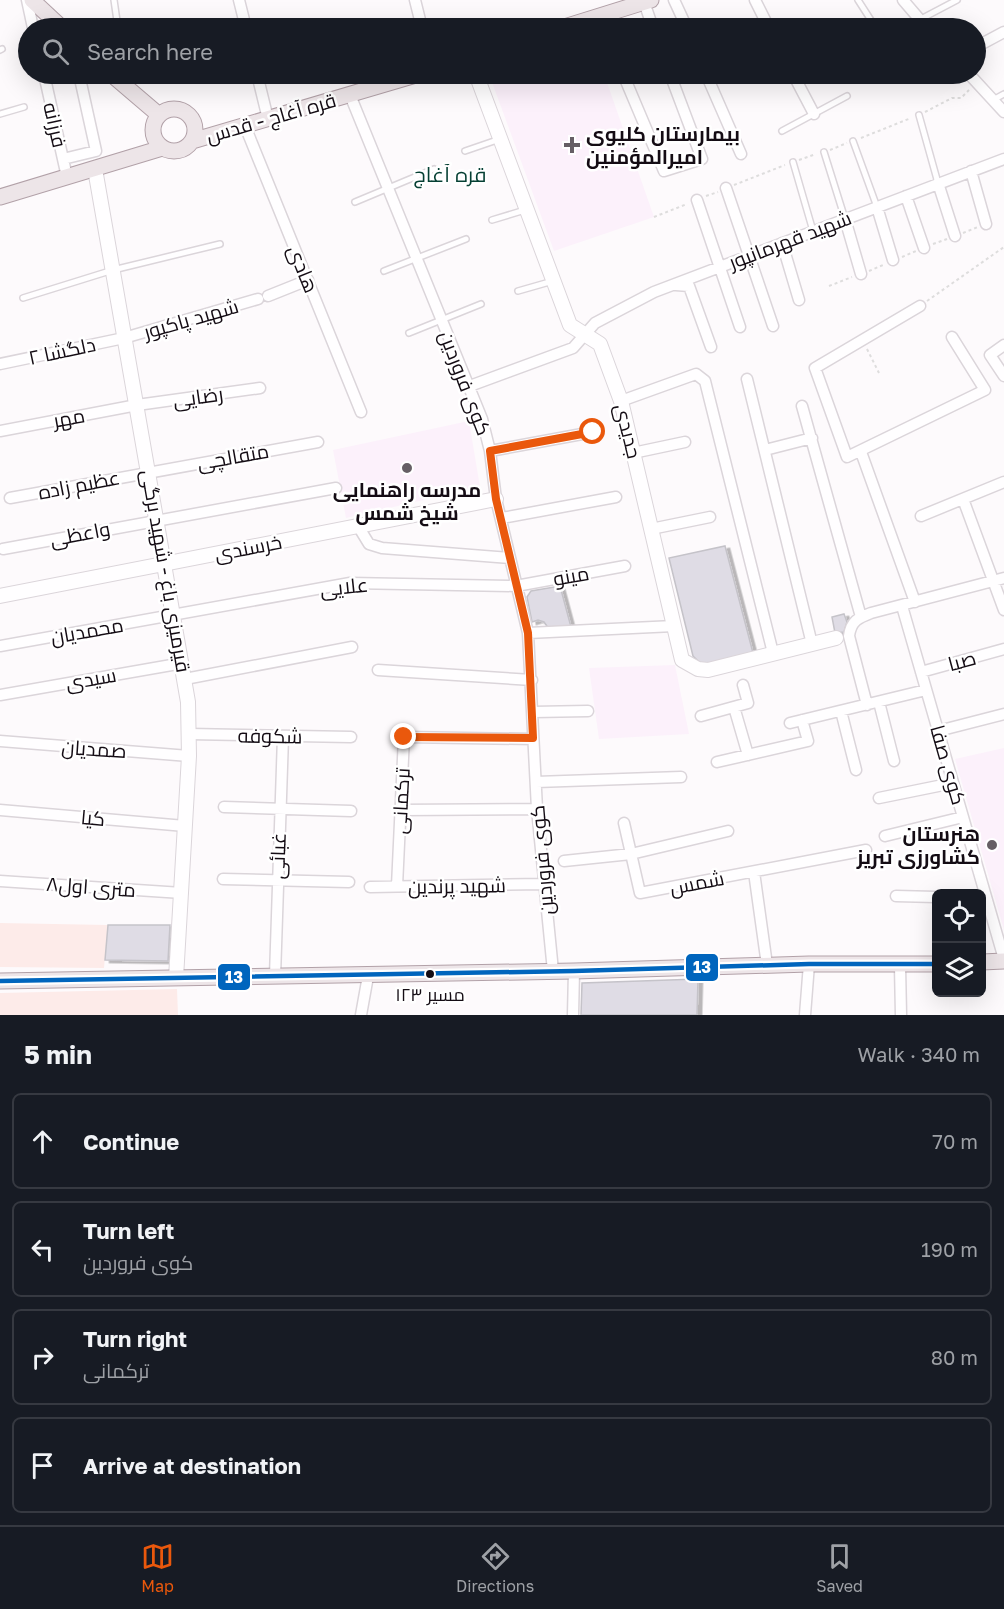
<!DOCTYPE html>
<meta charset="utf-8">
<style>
:root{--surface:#171b24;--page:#20242c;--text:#f1f3f6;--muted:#9ea1a6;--line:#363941;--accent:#ea580c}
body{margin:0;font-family:"Golos Text",Cairo,sans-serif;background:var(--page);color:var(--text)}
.controls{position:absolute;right:18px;bottom:18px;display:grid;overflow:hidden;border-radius:9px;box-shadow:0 6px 24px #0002}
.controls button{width:54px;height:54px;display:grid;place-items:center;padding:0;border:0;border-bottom:2px solid var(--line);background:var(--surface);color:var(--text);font:30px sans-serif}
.stop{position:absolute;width:18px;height:18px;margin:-14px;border:4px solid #ea580c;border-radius:50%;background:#fff}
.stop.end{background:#ea580c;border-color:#fff;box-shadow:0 2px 6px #0008}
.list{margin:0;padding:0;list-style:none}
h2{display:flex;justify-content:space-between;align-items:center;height:78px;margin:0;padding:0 24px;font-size:26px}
h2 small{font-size:20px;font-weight:400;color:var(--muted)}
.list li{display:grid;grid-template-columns:39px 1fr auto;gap:18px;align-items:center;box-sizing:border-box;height:96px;margin:0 12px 12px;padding:0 12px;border:2px solid var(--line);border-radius:9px}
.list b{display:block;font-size:22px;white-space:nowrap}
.list p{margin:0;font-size:20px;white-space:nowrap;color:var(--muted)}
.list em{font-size:20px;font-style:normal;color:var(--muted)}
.icon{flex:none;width:33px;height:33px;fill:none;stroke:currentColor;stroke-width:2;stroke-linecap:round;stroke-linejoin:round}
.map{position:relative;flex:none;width:1004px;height:1015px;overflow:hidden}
.search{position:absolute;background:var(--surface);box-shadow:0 6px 24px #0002;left:18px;right:18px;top:18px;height:66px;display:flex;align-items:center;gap:15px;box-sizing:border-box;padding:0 21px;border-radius:33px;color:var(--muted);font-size:22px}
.sheet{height:510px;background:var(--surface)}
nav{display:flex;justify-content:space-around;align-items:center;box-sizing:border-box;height:84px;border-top:2px solid var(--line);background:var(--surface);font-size:16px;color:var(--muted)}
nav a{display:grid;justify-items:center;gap:3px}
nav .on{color:var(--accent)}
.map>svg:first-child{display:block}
.built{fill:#fcf1fb}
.green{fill:#fdebe9}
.building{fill:#dfdce5;stroke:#c5c3c9;stroke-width:1.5;filter:url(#shadow)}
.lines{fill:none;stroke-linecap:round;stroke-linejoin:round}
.lane-casing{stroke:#dbd5da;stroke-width:8}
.street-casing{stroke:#dbd5da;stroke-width:13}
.secondary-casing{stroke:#dbd5da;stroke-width:16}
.primary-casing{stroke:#b2a1a8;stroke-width:17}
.path{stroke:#dedddd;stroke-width:2;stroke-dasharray:3 3;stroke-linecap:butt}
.lane{stroke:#fffeff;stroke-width:5}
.street{stroke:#fffeff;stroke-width:10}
.secondary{stroke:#fffeff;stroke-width:14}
.primary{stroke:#ede5e8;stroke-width:15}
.bus-1-casing{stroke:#fff;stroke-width:9}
.bus-1{stroke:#0065bd;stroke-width:4.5}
.route{stroke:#ea580c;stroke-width:8}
.poi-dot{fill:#665f65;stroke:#fff;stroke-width:2}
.bus-dot{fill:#140c14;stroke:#fff;stroke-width:2}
.labels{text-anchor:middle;stroke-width:5;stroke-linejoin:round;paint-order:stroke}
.bus-label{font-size:18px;fill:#140c14;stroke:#fff}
.street-label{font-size:20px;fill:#140c14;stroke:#fff}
.poi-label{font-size:20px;font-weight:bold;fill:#140c14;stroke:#fff;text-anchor:start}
.neighbourhood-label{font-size:21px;fill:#053f33;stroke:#fff}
.line-badge{stroke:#fff;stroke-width:2}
.badge-label{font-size:16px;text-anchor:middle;font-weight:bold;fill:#fff}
</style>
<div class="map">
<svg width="1004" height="1015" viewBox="0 0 1004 1015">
<defs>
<filter id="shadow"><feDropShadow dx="4.5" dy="2.5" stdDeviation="0" flood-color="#0004"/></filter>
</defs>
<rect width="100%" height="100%" fill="#fdfafc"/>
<path class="built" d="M489,74h115l50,143 -100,34z
M469,421l11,66 -134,31 -13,-68z
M675,665l14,69 -90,5 -10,-71z
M1004,748v182l-49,-171z"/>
<path class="green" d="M0,923l108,2 -4,43 -104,-1z
M177,989l1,26h-178v-22z"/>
<path class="building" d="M725,546l28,107 -50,13 -10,-10 -24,-98z
M560,586l11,41 -22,2 -5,-7 -6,-2 -6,2 -5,-25 4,-6z
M844,614l3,8 -3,10 -9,1 -3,-16z
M108,925h62l-2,36 -63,-1z
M698,979l-1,36h-116l1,-32z"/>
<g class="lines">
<g class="lane-casing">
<path id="lane" d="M114,0l4,28
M858,0l18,28
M919,20l38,-20
M0,50l2,-1
M993,100l11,-6
M0,114l24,-7
M919,115l19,68
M782,131l65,-35
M853,141l24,66
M465,151l35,-12
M824,152l21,67
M793,162l20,69
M355,202l79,-33
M492,220l33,-10
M384,271l82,-32
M518,291l35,-10
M23,298l90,-28 107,-26
M409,333l72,-29"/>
</g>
<g class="street-casing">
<path id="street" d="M27,0l6,28
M239,0l7,28
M415,0l7,28
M674,0l13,28
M755,0l14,28
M903,0l24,28
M644,2l9,26
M599,17l5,11
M976,47l28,-15
M44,74l23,103
M257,74l11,45
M623,74l41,97 38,-12 -32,-85
M706,74l35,80
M793,74l21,40
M969,74l35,38
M350,95l132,324 8,32 6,48 32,134 9,176 16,162
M245,126l116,286
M63,159l33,-8 -17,-77
M971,171l15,53
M938,183l17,53
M726,188l47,138
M906,196l18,52
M697,200l43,127
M877,207l16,53
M845,219l16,55
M782,243l17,57
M676,285l13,1 22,61
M268,296l40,-16
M920,306l-105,62 32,89 138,-67 -33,-53
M1004,345l-14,10 14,21
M0,364l124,-26 134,-39
M747,379l65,265
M467,387l106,-39 22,-25 59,-31 350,-133
M621,401l75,-27 9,7 68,272
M802,406l59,211
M0,431l137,-26 123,-17
M765,450l47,-12
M490,451l103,-19
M861,452l54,150
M633,453l52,-11
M10,498l308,-56
M963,499l41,111
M921,516l83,-34
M502,518l114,-21
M358,526l11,18 13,4 128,10
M651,529l59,-12
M3,549l333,-61
M902,606l102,353
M528,633l146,-7
M0,646l350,-63 166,3 109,-20
M378,670l154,10
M921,672l83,-23
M185,679l167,-32
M0,695l183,-32
M879,702l15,59
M867,705l-18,-69c2,-15 9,-18 22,-23l133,-35
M734,707l14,48
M841,711l15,59
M533,712l55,-1
M701,716l47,-13 -5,-18
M790,723l136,-33
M938,731l66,-17
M189,734l162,3
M0,741l189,15
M717,762l91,-21 -6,-21
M536,782l145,-5
M879,798l74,-15
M224,807l127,4
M0,810l185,16
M400,810l137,-1
M624,823l16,70 226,-43
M885,836l78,-19
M564,861l67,-7 97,-23
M754,872l13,93
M223,879l126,3
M0,881l182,12
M397,886l7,-149 129,2
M370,887l174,-3
M896,896l40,1
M900,966l1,49
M275,976l8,-239
M361,1015l7,-39
M573,1015l1,-44
M805,1015l4,-51"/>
</g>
<g class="secondary-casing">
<path id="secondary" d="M476,74l94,251 30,19 21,57 61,259 16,9 10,1 128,-32
M95,169l93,533 1,54 -13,222
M0,596l496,-97"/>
</g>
<g class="primary-casing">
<path id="primary" d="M32,0l30,28
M561,28l90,-28
M111,74l48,41
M153 130a21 21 0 1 1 42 0a21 21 0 1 1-42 0Z
M192,141l227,-67
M0,197l162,-49
M982,962l22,-1
M0,981l574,-10 235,-7h127"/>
</g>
<path class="path" d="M925,112l27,-14h9l8,-8
M861,138l50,-20
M830,150l17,-7
M799,160l17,-6
M734,185l51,-20
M706,196l12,-4
M654,217l33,-13
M963,233l15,-6
M933,244l14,-5
M902,257l14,-6
M869,271l14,-6
M829,286l23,-9
M927,301l77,-54
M867,349l12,24"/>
<use href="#lane" class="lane"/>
<use href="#street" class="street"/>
<use href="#secondary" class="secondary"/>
<use href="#primary" class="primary"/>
<g class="bus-1-casing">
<path id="bus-1" d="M0,981l574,-10 235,-7h127"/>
</g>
<use href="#bus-1" class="bus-1"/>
</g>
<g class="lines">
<path class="route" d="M404,737l129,1 -5,-105 -32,-134 -6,-48 103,-19"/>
</g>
<g class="poi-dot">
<path d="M569 136h6v6h6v6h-6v6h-6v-6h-6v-6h6z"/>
<circle cx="407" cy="468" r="6"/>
<circle cx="992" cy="845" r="6"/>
</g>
<circle class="bus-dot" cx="430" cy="974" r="5"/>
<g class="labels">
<g class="bus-label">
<text x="430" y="1001">مسیر ۱۲۳</text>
</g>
<g class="street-label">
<text transform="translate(271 118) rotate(-16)" y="7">قره آغاج - قدس</text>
<text transform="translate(55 125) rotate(77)" y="7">فرزانه</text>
<text transform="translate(790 240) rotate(-21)" y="7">شهید قهرمانپور</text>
<text transform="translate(303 269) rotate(68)" y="7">هادی</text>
<text transform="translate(191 319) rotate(-16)" y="7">شهید پاکپور</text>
<text transform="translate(62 351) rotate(-12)" y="7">دلگشا ۲</text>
<text transform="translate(465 383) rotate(69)" y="7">کوی فروردین</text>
<text transform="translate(198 397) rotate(-8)" y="7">رضایی</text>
<text transform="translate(69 418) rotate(-10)" y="7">مهر</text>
<text transform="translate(628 431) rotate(76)" y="7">جدیدی</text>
<text transform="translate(233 457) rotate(-10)" y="7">متقالچی</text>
<text transform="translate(79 485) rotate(-11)" y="7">عظیم زاده</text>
<text transform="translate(80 534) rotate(-11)" y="7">واعظی</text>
<text transform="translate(248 548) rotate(-11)" y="7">خرسندی</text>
<text transform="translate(166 571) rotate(80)" y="7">قیرمیزی باغ - شهید برگی</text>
<text transform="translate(571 576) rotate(-10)" y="7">مینو</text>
<text transform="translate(344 587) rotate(-6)" y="7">علایی</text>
<text transform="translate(87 631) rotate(-10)" y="7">محمدیان</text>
<text transform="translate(962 661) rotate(-15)" y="7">صبا</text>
<text transform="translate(91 679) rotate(-10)" y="7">سیدی</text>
<text transform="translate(270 736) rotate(1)" y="7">شکوفه</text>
<text transform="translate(94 749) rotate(4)" y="7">صمدیان</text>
<text transform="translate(948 765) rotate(74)" y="7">کوی صفا</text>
<text transform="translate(401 801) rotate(-87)" y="7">ترکمانی</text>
<text transform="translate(93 818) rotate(5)" y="7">کیا</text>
<text transform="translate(278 856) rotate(-88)" y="7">غبائی</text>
<text transform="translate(542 860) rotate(-95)" y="7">کوی فروردین</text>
<text transform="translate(697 883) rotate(-11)" y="7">شمس</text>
<text transform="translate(457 886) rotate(-1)" y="7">شهید پرندین</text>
<text transform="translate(91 887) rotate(4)" y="7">۸متری اول</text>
</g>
<g class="poi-label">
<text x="586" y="141">بیمارستان کلیوی<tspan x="586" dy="23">امیرالمؤمنین</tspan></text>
<text x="407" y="497" text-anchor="middle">مدرسه راهنمایی<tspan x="407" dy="23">شیخ شمس</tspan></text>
<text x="980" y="841" text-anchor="end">هنرستان<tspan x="980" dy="23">کشاورزی تبریز</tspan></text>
</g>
<g class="neighbourhood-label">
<text x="450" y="182">قره آغاج</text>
</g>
</g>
<g class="line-badge">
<rect x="685" y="953" width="34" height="29" rx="6" fill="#0065bd"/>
<rect x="217" y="963" width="34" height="28" rx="6" fill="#0065bd"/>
</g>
<g class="badge-label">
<text x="702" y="973">13</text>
<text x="234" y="983">13</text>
</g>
</svg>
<div class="controls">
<button><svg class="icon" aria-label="locate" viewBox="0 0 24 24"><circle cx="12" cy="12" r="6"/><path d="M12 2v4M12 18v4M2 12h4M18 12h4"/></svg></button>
<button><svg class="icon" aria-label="layers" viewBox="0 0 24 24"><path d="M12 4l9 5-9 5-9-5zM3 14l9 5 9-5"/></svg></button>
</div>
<div class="stop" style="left:593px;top:432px"></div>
<div class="stop end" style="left:404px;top:737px"></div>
<div class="search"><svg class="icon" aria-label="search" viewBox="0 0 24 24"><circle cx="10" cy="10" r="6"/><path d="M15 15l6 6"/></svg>Search here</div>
</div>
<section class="sheet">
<h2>5 min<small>Walk · 340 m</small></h2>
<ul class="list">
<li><svg class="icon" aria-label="ahead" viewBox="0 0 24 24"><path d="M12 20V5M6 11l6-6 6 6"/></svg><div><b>Continue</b></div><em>70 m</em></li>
<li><svg class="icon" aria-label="left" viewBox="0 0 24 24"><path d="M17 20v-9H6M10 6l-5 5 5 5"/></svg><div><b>Turn left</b><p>کوی فروردین</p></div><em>190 m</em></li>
<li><svg class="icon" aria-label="right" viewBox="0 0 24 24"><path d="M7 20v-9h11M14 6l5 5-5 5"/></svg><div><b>Turn right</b><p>ترکمانی</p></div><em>80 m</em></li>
<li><svg class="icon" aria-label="arrive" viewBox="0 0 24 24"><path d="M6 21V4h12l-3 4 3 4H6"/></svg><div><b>Arrive at destination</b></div></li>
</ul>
</section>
<nav>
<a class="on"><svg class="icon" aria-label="map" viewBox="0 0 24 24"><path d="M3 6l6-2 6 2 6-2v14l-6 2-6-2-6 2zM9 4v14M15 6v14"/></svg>Map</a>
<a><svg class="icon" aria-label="directions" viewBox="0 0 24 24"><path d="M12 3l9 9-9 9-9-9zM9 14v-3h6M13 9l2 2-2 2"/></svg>Directions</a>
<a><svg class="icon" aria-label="saved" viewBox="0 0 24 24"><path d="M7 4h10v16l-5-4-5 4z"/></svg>Saved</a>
</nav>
